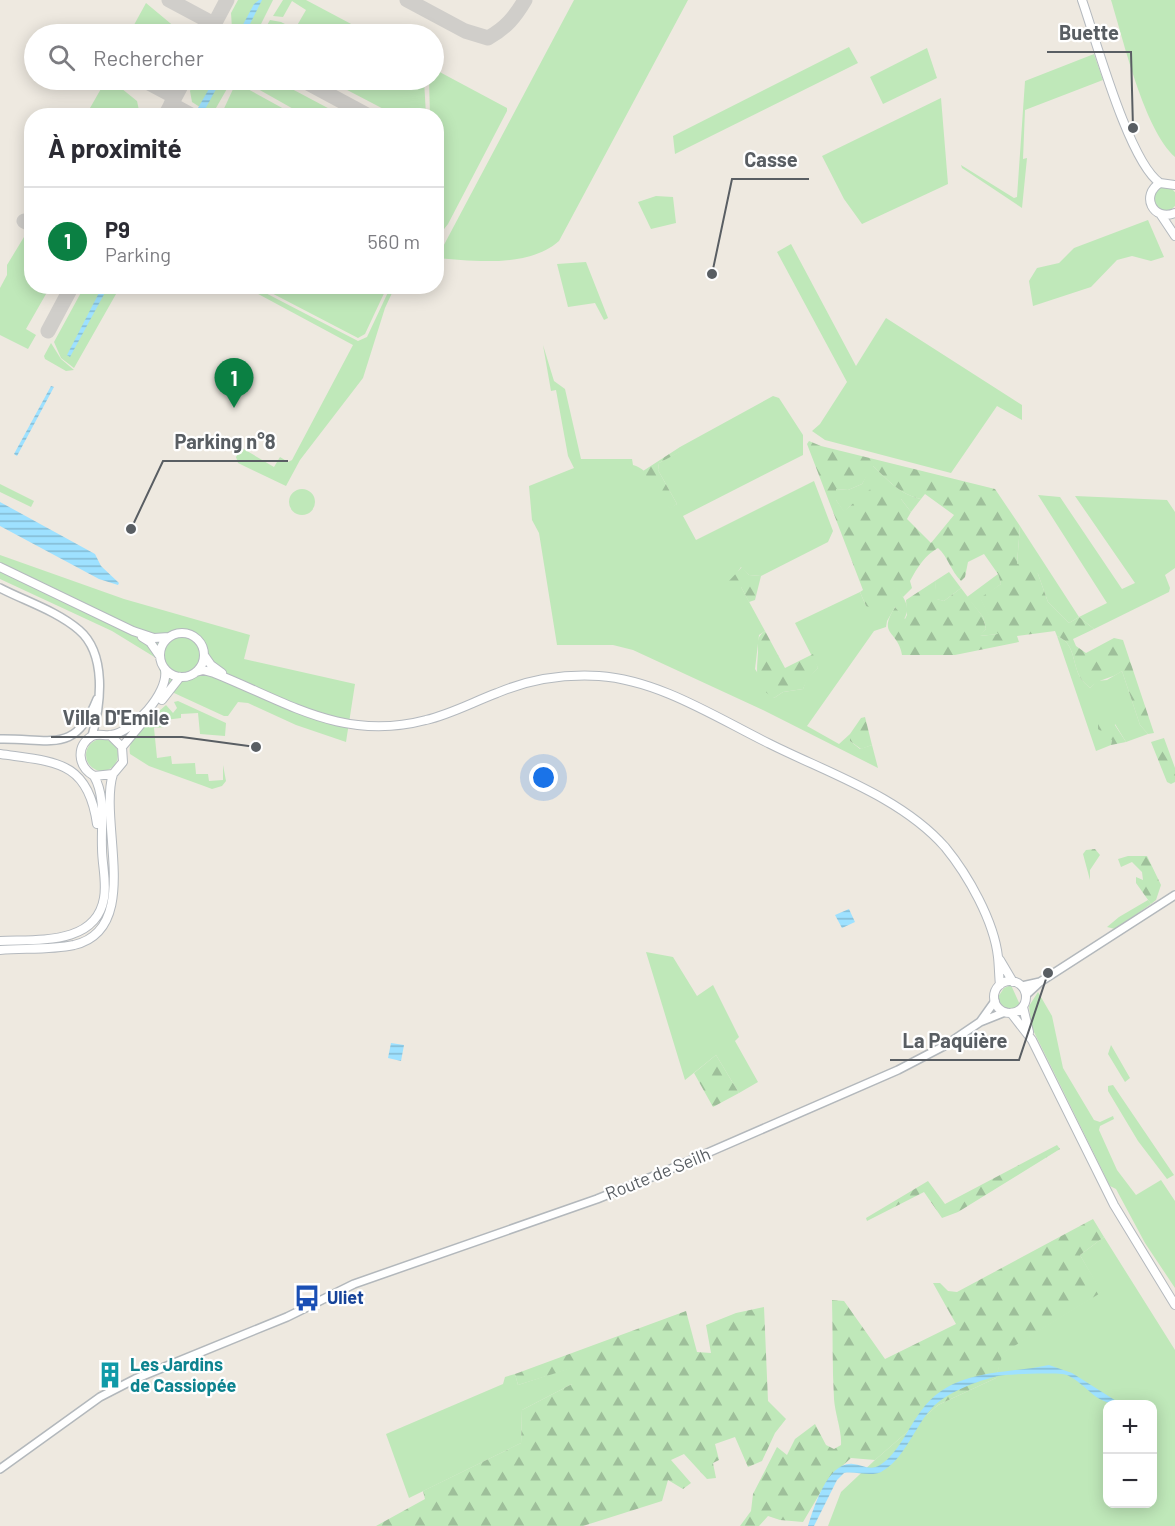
<!DOCTYPE html>
<html lang="fr">
<meta charset="utf-8">
<style>
:root{--surface:#fff;--page:#f2f2f3;--text:#2b2b33;--muted:#7c7c81;--line:#e1e1e2;--accent:#0b8043}
body{margin:0;font-family:Barlow,sans-serif;background:var(--page);color:var(--text)}
.controls{position:absolute;right:18px;bottom:18px;display:grid;overflow:hidden;border-radius:12px;box-shadow:0 3px 15px #0003}
.controls button{width:54px;height:54px;display:grid;place-items:center;padding:0;border:0;border-bottom:2px solid var(--line);background:var(--surface);color:var(--text);font:30px sans-serif}
.you{position:absolute;left:544px;top:778px;width:21px;height:21px;margin:-15px;border:4px solid #fff;border-radius:50%;background:#1a73e8;box-shadow:0 0 0 9px #1a73e833}
.badge{display:grid;place-items:center;width:39px;height:39px;border-radius:50%;background:var(--accent);color:#fff;font-size:20px;font-weight:700}
.pin{position:absolute;translate:-50% -50px;filter:drop-shadow(0 2px 3px #0008)}
.pin::after{content:'';position:absolute;top:32px;width:21px;height:18px;background:inherit;clip-path:polygon(0 0,100% 0,50% 100%)}
.list{margin:0;padding:0;list-style:none}
h2{display:flex;justify-content:space-between;align-items:center;height:78px;margin:0;padding:0 24px;font-size:26px}
h2 small{font-size:20px;font-weight:400;color:var(--muted)}
.list li{display:grid;grid-template-columns:39px 1fr auto;gap:18px;align-items:center;box-sizing:border-box;height:108px;padding:0 24px;border-top:2px solid var(--line)}
.list b{display:block;font-size:22px;white-space:nowrap}
.list p{margin:0;font-size:20px;white-space:nowrap;color:var(--muted)}
.list em{font-size:20px;font-style:normal;color:var(--muted)}
.icon{flex:none;width:33px;height:33px;fill:none;stroke:currentColor;stroke-width:2;stroke-linecap:round;stroke-linejoin:round}
.map{position:relative;flex:none;width:1175px;height:1526px;overflow:hidden}
.search{position:absolute;background:var(--surface);box-shadow:0 3px 15px #0003;left:24px;top:24px;width:420px;height:66px;display:flex;align-items:center;gap:15px;box-sizing:border-box;padding:0 21px;border-radius:33px;color:var(--muted);font-size:22px}
.panel{position:absolute;background:var(--surface);box-shadow:0 3px 15px #0003;left:24px;top:108px;width:420px;height:186px;border-radius:24px}
.map>svg:first-child{display:block}
.green{fill:#bfe8b9;fill-rule:evenodd}
.forest{fill:url(#forest-firs);fill-rule:evenodd}
.water{fill:url(#water-rules)}
.lines{fill:none;stroke-linecap:round;stroke-linejoin:round}
.taxiway{stroke:#d0ceca;stroke-width:15}
.tertiary-casing{stroke:#b3b8bc;stroke-width:10}
.secondary-casing{stroke:#b4b9be;stroke-width:10}
.tertiary{stroke:#fff;stroke-width:7}
.secondary{stroke:#fff;stroke-width:8}
.labels{text-anchor:middle;stroke-width:4.5;stroke-linejoin:round;paint-order:stroke}
.street-label{font-size:18px;fill:#595e63;stroke:#fff}
.transit-label{font-size:18px;font-weight:bold;fill:#164399;stroke:#fff;text-anchor:start}
.culture-label{font-size:18px;font-weight:bold;fill:#0d838f;stroke:#fff;text-anchor:start}
.leader{fill:none;stroke:#595e63;stroke-width:2}
.callout-dot{fill:#595e63;stroke:#fff;stroke-width:2}
.callout-label{font-size:20px;text-anchor:middle;font-weight:bold;fill:#595e63;stroke:#fff;stroke-width:4.5;stroke-linejoin:round;paint-order:stroke}
</style>
<div class="map">
<svg width="1175" height="1526" viewBox="0 0 1175 1526">
<defs>
<pattern id="forest-firs" width="22" height="20" patternUnits="userSpaceOnUse" patternTransform="scale(1.5)"><rect width="22" height="20" fill="#bfe8b9"/><path d="M5 1l3.5 6h-7zM16 11l3.5 6h-7z" fill="#9ebf9a"/></pattern>
<pattern id="water-rules" width="6" height="5" patternUnits="userSpaceOnUse" patternTransform="scale(1.5)"><rect width="6" height="5" fill="#9ee1ff"/><path d="M0 2.5h6" fill="none" stroke="#84bad2"/></pattern>
</defs>
<rect width="100%" height="100%" fill="#eee9e0"/>
<path class="green" d="M238,0h35l-17,34h-19l-5,-5 -1,-16z
M283,0h23l64,34h-108l8,-14 11,2 14,7 11,-19 -14,-9 -9,16 -10,-1z
M574,0h114l-129,241c-30,27 -86,20 -122,17z
M1111,0h64v157c-31,-28 -51,-115 -64,-157z
M146,3l30,25 3,6h-50z
M849,47l9,16 -183,91 -2,-18z
M927,48l10,30 -54,26 -13,-27z
M1094,54l9,26 -78,30 -2,49 4,-1 -5,50 -60,-40 -1,-3 53,33 3,-1 8,-116z
M434,69l73,39v3l-59,113 -11,14 -1,-122 -6,-1 -1,-35h5z
M106,80h5l26,21 3,14h-54z
M195,80h37l-20,35 -20,-13 -2,-11z
M242,80h33l66,35h-37z
M328,80h96l2,35h-31z
M234,87h10l51,28h-74z
M941,98l7,86 -86,40 -18,-25 -22,-43z
M1153 199a12 12 0 1 1 24 0a12 12 0 1 1-24 0Z
M656,196l17,1 3,26 -25,6 -13,-27z
M1148,220l16,37 -13,4 -19,-5 -15,4 -26,27 -58,19 -4,-25 8,-13 22,-5 15,-15z
M24,237l7,5 1,44 18,1 -24,42 10,6 -8,14 -28,-14v-47l7,-13v-10z
M791,244l65,122 30,-48 136,87v15l-25,-14 -46,67 -126,-33 -13,-9 8,-7 27,-42 -70,-130z
M586,262l22,56 -4,2 -9,-17 -27,4 -11,-43z
M84,287h36l-46,81 -13,-10 -7,-16z
M245,287h9l104,54 9,-4 23,-49 10,-1 -8,6 -7,15 -22,70 -63,82 -14,26 -48,-23 -2,-6 6,-9 32,19 6,-10 8,5 4,-2 61,-115z
M260,287h127l-22,47 -7,4z
M51,343l10,16 13,11 -8,1 -21,-12 -1,-3z
M543,345l11,36 11,8 16,70h51l1,6c17,4 28,30 37,43l7,-4 -19,-34 1,-7 20,-11 1,-5 93,-51 6,2 24,37v20l-120,61 13,24 118,-59 19,50 -5,11 -67,34 -12,-1 -8,-8 -13,20h13l24,44 -6,4 -4,34 19,29 9,-6 20,-3 4,-11 11,-10 -23,-45 65,-31 6,14 23,-11 6,-9c8,10 17,21 9,33l-9,-12 -8,14 -1,6 -12,4 -67,95 32,18 11,-10v7l10,8 12,-4 6,23 -113,-57 -132,-61 -20,-5h-56l-18,-112 -7,-13 -3,-34 45,-18 -6,-12 -12,-66 -5,1z
M872,465c16,15 27,29 49,34l-10,13 -10,-13 -50,6 -7,7 -8,-12v-11l12,1 14,-6z
M0,484l34,17 -3,6 -31,-15z
M289 502a13 13 0 1 1 26 0a13 13 0 1 1-26 0Z
M1038,495l22,2 62,92 13,-6 -60,-87 92,4 8,12v56l-10,7 5,13 -1,4 -75,37 -15,-12 -10,6 -21,-21 -10,-28 -21,-10 3,-38 59,91 28,-14z
M0,555l124,44 126,36 -6,24 111,25 -9,58 -50,-17 -48,-22 -10,-1 -10,14h-4l-63,-29 1,-9 -6,-20 -44,-27 -112,-52z
M949,572l12,16 -17,13 -8,-2 -1,-18z
M998,574l3,10 -20,15 18,35 -20,2 7,-7 -3,-12 -16,-20z
M1057,636c18,7 15,26 23,41 2,4 7,8 10,11l7,-7 10,-1 15,-9 18,54 8,9 -22,8 -11,-18 -4,21 -15,6z
M178,701l48,22 -1,13 -25,-2 -2,-21 -17,1v4l-16,2v7l-11,1 3,30 14,-2 1,8 23,-1 1,11h12l1,7 14,-1v-15l3,16 -4,5 -10,3 -8,-3 -55,-20 -19,-12c-4,-19 24,-38 36,-49l7,8 4,-5 -3,-6z
M86 755a16 16 0 1 1 32 0a16 16 0 1 1-32 0Z
M1148,900l3,4 -36,25 -8,-2 12,-10z
M646,952l27,5 24,39 16,-11 26,52 -4,4 23,41 -19,11 -23,-38 -31,25z
M1011,985l9,20 -10,5 -9,-5 -3,-8 6,-9z
M1038,992l14,24 11,52 31,52 6,2 13,-6 1,3 -14,7 -1,4 18,40 19,25 25,-15 14,21v87l-30,-45 -29,-54 -6,-3 -78,-158 -3,-22z
M1111,1045l19,33 -5,4 -17,-28z
M1113,1085l61,90 -7,4 -29,-38 -30,-50v-5z
M1104,1237l71,113v176h-347l13,-34 34,-32 63,-55 58,-27 6,-25 99,-61 -21,-37zM1108,1404h44v100h-44z
M573,1367l-1,17 -50,26 -1,33 -112,55 -23,-64 117,-50 2,-7 10,-3 3,11z"/>
<path class="forest" d="M809,441l12,5 174,43 25,37 -3,38 10,-2 11,12 10,28 21,21 10,-6 15,12 -21,10 3,7 10,7 28,-15 9,2 31,93 -6,1 -8,-9 -18,-54c-10,8 -23,7 -32,17 -3,-3 -8,-7 -10,-11 -8,-15 -5,-34 -23,-41l-2,-5 -38,5 2,6 -64,13h-53c-4,-25 -25,-19 -7,-48l10,12 2,-4 -1,-15 29,-19 2,18 7,2 17,-13 22,29 3,12 -6,7 18,-2 -18,-36 21,-14 -3,-10 -14,-20 -16,8 -3,15 -4,4c-10,-10 -13,-24 -23,-33 -13,7 -21,20 -28,33l2,7 -9,9 -8,-10 -15,24 -14,-5 -6,-14 3,-2 -56,-146zM873,466c15,14 26,28 48,33l4,-5 29,21 -23,28 -24,-24 4,-7 -10,-13 -22,-17 -35,29 -8,-11v-11l12,1 14,-6z
M680,447v5l-21,11 -1,7 19,34 -7,5 -27,-38z
M742,567l7,8 12,1 -6,24 -6,2 -8,-15 -13,1v-6z
M765,631l20,37 28,-14 5,14 -10,10 -5,11 -20,3 -9,6c-21,-12 -17,-25 -16,-46 0,-9 -2,-15 7,-21z
M1109,716l17,26 -15,3 1,-5 -14,-11v-9z
M865,717l7,28 -11,4 -11,-8v-7l11,-16z
M1164,738l11,30v14l-4,2 -4,-2 -16,-40z
M1095,849l5,6 -10,15v10l-7,-26 3,-4z
M1128,856h19l14,29 -5,15 -5,4 -15,-21v-6l7,3 -1,-8 -10,-10 -11,5 -3,-8z
M716,1055l23,38 -26,14 -19,-34z
M1057,1145l3,4 -102,63 -16,6 -18,-26 -57,29 -1,-3 62,-37 17,23z
M1093,1219l11,18 -24,18 22,37 -99,61 -7,25 -58,27 -63,55 -24,-2 -22,20 -26,44 -23,-2 -12,-4 -9,10h-19l11,-15 2,-17 24,-47 10,8 8,-16 20,-15 11,21 8,4 7,-4c1,-14 -6,-31 -7,-46 -2,-33 -1,-66 -2,-99l12,1 41,58 71,-35 -23,-41h7l8,8 9,1z
M764,1307l4,94 18,18 -11,14 -13,28 -14,6 -13,-30 -20,7 4,16 -6,3 3,15 -9,1 -23,-25 -13,6 20,23 -8,6 -15,-9 -6,21 -79,25h-207l49,-27 -2,-8 98,-48 1,-33 50,-26v-16l-54,17 -3,-11 171,-63 11,41 14,1 -5,-28 30,-12z"/>
<path class="water" d="M259,0h3l-17,34h-7l16,-30z
M214,80h7l-19,35h-8z
M102,287h6l-38,70 -3,-2z
M51,386l3,1 -37,69 -3,-2z
M0,502l95,52 6,12 18,17 -1,2 -19,-6 -99,-53z
M849,909l6,13 -13,6 -7,-13z
M391,1043l13,2 -3,16 -13,-3z
M1049,1365l23,8 49,31c-26,1 -33,-19 -54,-29 -7,-3 -60,-1 -69,1 -21,5 -51,16 -66,32 -18,19 -27,51 -51,64 -10,5 -26,-1 -37,1l-7,7 -23,46h-6c6,-19 20,-65 45,-62 9,1 18,7 27,1 18,-11 28,-37 41,-54 31,-43 82,-36 128,-46z"/>
<g class="lines">
<path class="taxiway" d="M169,0l45,24
M407,0l58,31 23,7c18,-10 27,-21 37,-38
M209,34l18,-34
M143,80l32,17
M302,80l67,36
M171,104l22,12
M165,116l19,-36
M24,221l8,4
M48,331l24,-45"/>
<g class="tertiary-casing">
<path id="tertiary" d="M0,588c25,13 57,23 79,42 28,24 22,74 13,106
M0,739c51,-1 75,16 97,-40
M1022,986l18,-4
M1026,995l14,-13 135,-87
M980,1022l15,-21
M0,1469l100,-72 35,-18 152,-62 67,-33 243,-85 62,-25 239,-104 48,-25 34,-23 25,-10"/>
</g>
<g class="secondary-casing">
<path id="secondary" d="M1082,0c14,40 47,162 78,183
M1175,185l-15,-2c-20,12 -7,39 15,30
M1161,215l14,21
M0,567l133,64 21,7 15,-1
M160 655a22 22 0 1 1 44 0a22 22 0 1 1-44 0Z
M142,637l8,5 9,13
M204,655l7,10 11,8
M196,672l7,-2 11,3c73,29 129,69 212,47 25,-6 47,-18 71,-27 33,-14 67,-19 102,-17 60,4 118,42 171,68 58,29 131,53 175,103 23,28 49,74 53,110 1,9 1,19 2,28
M162,700l18,-23
M110,735l12,12 1,15 -10,12 -19,2c-17,-10 -18,-30 -2,-40 7,-3 12,0 19,-1 22,-3 58,-42 54,-65
M122,747l30,-36
M0,754c55,8 88,6 97,70
M0,941c36,-2 96,5 104,-43 3,-17 -2,-33 -2,-50 -1,-23 4,-51 -8,-72
M0,950c24,-2 50,0 74,-5 69,-16 24,-123 39,-171
M1000,960l13,22
M994 997a16 16 0 1 1 32 0a16 16 0 1 1-32 0Z
M1023,1007l6,25
M1011,1013l21,27 82,165 61,100"/>
</g>
<use href="#tertiary" class="tertiary"/>
<use href="#secondary" class="secondary"/>
</g>
<defs>
<g id="bus-bare" transform="scale(2.07)"><path d="M-5-6H5V4H4V6H2V4H-2V6H-4V4H-5ZM-3.5-4V0h7V-4ZM-3.5 1.2v1.5H-2V1.2ZM2 1.2v1.5H3.5V1.2Z" fill="#1a4fb4" stroke="#fff" stroke-width="2.5" paint-order="stroke"/></g>
<g id="building-bare" transform="scale(2.07)"><path d="M-4-6H4V6H1V3H-1V6H-4ZM-2.5-4.3h1.7v1.8h-1.7ZM.8-4.3h1.7v1.8H.8ZM-2.5-1h1.7V.8h-1.7ZM.8-1h1.7V.8H.8Z" fill="#0f9aa8" stroke="#fff" stroke-width="2.5" paint-order="stroke"/></g>
</defs>
<g fill-rule="evenodd">
<use href="#bus-bare" x="307" y="1298"/>
<use href="#building-bare" x="110" y="1375"/>
</g>
<g class="labels">
<g class="street-label">
<text transform="translate(658 1174) rotate(-22)" y="6">Route de Seilh</text>
</g>
<g class="transit-label">
<text x="327" y="1304">Uliet</text>
</g>
<g class="culture-label">
<text x="130" y="1371">Les Jardins<tspan x="130" dy="21">de Cassiopée</tspan></text>
</g>
</g>
<path class="leader" d="M1133 128L1131 52H1047M712 274L732 179H809M131 529L163 461H288M256 747L182 737H51M1048 973L1019 1060H890"/>
<g class="callout-dot">
<circle cx="1133" cy="128" r="6"/>
<circle cx="712" cy="274" r="6"/>
<circle cx="131" cy="529" r="6"/>
<circle cx="256" cy="747" r="6"/>
<circle cx="1048" cy="973" r="6"/>
</g>
<g class="callout-label">
<text x="1089" y="40">Buette</text>
<text x="771" y="167">Casse</text>
<text x="225" y="449">Parking n°8</text>
<text x="116" y="725">Villa D'Emile</text>
<text x="955" y="1048">La Paquière</text>
</g>
</svg>
<div class="controls">
<button>+</button>
<button>−</button>
</div>
<div class="you"></div>
<div class="pin badge" style="left:234px;top:408px">1</div>
<div class="search"><svg class="icon" aria-label="search" viewBox="0 0 24 24"><circle cx="10" cy="10" r="6"/><path d="M15 15l6 6"/></svg>Rechercher</div>
<section class="panel">
<h2>À proximité<small></small></h2>
<ul class="list">
<li><span class="badge">1</span><div><b>P9</b><p>Parking</p></div><em>560 m</em></li>
</ul>
</section>
</div>
